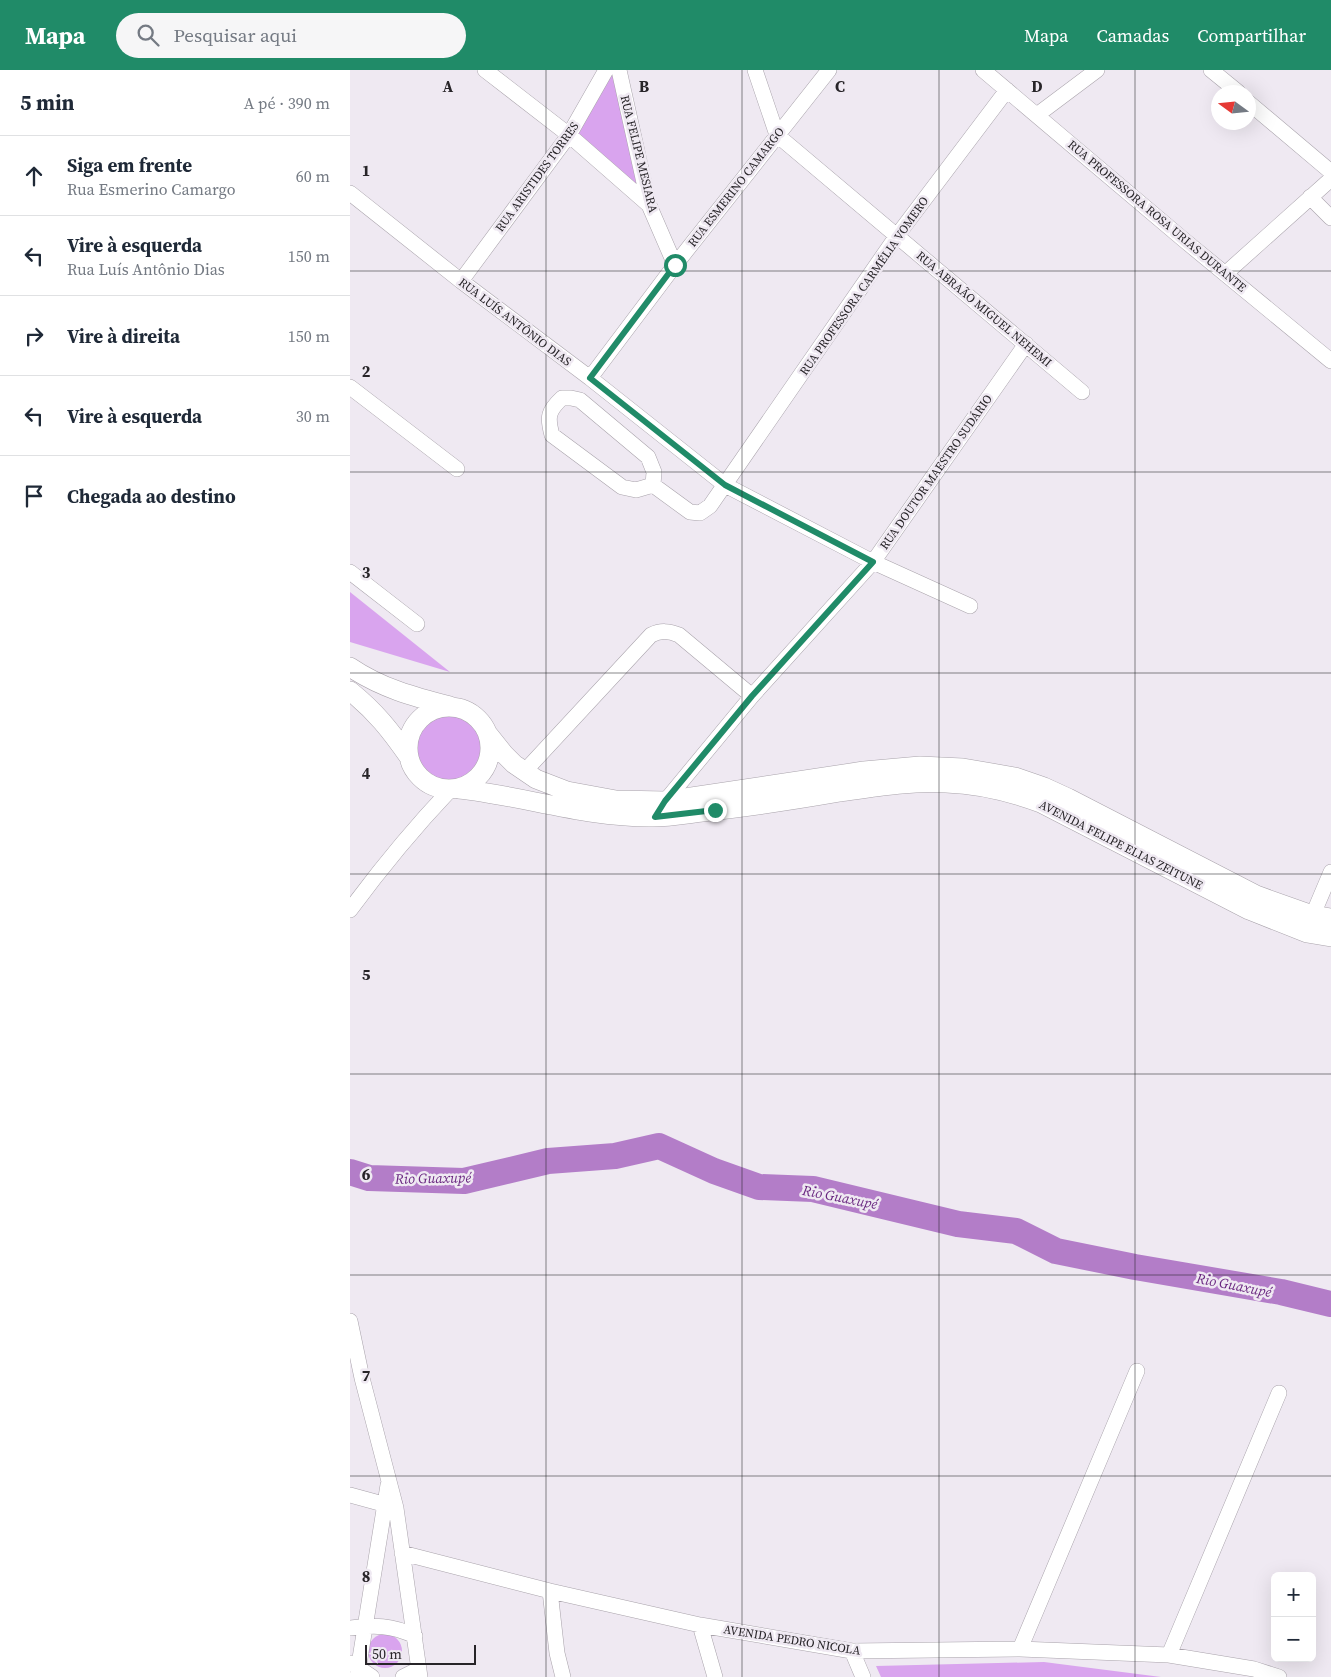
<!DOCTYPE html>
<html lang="pt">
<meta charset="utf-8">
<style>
:root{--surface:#fff;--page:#f6f6f7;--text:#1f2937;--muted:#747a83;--line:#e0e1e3;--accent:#208b68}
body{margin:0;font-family:"Source Serif 4",serif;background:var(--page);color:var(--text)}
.controls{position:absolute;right:15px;bottom:15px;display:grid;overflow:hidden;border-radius:8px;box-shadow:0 5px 20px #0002}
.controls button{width:45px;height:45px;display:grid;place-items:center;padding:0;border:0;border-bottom:1px solid var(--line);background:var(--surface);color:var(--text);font:25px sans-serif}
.compass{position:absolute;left:861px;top:15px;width:45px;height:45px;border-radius:50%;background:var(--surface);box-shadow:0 5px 20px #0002;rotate:285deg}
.scale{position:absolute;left:15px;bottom:12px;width:111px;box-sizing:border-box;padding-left:5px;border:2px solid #272428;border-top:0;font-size:14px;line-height:18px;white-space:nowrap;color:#272428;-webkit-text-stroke:4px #efe9f2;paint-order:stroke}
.stop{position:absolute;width:15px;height:15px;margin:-11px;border:4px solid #208b68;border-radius:50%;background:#fff}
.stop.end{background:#208b68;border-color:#fff;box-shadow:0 1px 5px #0008}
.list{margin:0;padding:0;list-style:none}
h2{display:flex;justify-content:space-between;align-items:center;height:65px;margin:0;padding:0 20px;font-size:21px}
h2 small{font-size:16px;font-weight:400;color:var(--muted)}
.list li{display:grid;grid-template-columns:32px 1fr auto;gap:15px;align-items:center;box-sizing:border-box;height:80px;padding:0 20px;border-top:1px solid var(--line)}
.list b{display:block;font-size:19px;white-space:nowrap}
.list p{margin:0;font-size:16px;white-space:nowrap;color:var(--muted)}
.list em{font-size:16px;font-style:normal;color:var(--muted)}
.icon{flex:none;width:28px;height:28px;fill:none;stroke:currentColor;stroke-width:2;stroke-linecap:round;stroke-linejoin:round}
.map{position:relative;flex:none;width:981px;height:1607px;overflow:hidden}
header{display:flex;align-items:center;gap:30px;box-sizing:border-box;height:70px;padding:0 25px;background:var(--accent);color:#fff}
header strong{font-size:24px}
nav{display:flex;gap:28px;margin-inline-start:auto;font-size:18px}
.search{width:350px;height:45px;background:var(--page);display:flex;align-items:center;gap:12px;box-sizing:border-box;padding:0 18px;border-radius:28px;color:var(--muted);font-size:19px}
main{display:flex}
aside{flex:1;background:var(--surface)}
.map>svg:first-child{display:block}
.green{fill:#d9a4ee}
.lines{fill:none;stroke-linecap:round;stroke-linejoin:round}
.river{stroke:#b37dc8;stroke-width:26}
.minor-casing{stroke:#a9a3ab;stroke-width:16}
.major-casing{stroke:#a9a3ab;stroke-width:20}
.minor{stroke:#fff;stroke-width:15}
.major{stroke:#fff;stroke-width:19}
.route{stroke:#208b68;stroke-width:6}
.grid{fill:none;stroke:#272428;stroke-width:1;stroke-opacity:0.55}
.labels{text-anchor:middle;stroke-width:5;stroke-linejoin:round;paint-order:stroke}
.street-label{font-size:12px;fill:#272428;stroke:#efe9f2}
.water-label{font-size:14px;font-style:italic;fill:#68257f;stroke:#efe9f2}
.grid-label{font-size:16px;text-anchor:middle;font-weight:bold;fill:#272428;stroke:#efe9f2;stroke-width:5;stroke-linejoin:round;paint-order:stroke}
</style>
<header>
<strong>Mapa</strong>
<div class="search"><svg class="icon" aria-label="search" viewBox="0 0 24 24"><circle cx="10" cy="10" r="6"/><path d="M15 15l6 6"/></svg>Pesquisar aqui</div>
<nav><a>Mapa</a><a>Camadas</a><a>Compartilhar</a></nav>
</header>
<main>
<aside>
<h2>5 min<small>A pé · 390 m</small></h2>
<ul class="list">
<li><svg class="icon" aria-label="ahead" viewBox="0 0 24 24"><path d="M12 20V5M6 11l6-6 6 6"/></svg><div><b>Siga em frente</b><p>Rua Esmerino Camargo</p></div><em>60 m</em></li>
<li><svg class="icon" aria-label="left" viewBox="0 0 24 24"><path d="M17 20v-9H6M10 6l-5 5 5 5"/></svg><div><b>Vire à esquerda</b><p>Rua Luís Antônio Dias</p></div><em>150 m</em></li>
<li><svg class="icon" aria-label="right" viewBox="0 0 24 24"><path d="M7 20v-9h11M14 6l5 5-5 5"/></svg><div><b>Vire à direita</b></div><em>150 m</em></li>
<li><svg class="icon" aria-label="left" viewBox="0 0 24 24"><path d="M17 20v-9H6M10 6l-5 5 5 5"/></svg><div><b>Vire à esquerda</b></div><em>30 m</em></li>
<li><svg class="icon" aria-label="arrive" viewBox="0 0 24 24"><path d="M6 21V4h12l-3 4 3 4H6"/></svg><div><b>Chegada ao destino</b></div></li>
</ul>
</aside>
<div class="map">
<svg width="981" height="1607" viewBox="0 0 981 1607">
<rect width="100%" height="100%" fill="#efe9f2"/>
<path class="green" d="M262,0l29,120 -64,-54z
M0,522l100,80 -100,-30z
M64 678a35 35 0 1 1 70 0a35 35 0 1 1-70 0Z
M18 1581a17 17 0 1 1 34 0a17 17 0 1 1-34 0Z
M694,1592l117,15h-280l-5,-11z"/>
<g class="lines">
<path class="river" d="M0,1102l19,6 95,3 84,-20 67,-5 44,-10 55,25 45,16 54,2 145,35 58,7 40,20 79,16 146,25 50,12"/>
<g class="minor-casing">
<path id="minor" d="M135,0l84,65 80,70
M269,0l30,135 26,60
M405,0l22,65 305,257
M633,0l201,170 147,121
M861,0l27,22
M898,32l83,70
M687,45l60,-45
M0,123l111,88 129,97 135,107 148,77 97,44
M960,127l21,21
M875,204l106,-95
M111,211l108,-146 37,-65
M240,308l85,-113 154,-195
M0,317l107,82
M212,328h9l9,2 68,57 6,15 -1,13 -17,5 -14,-3 -70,-52c-5,-18 -4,-24 10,-37z
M303,415l37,27 10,1 10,-7 186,-269 111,-147
M0,502l67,52
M174,702l127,-137c10,-5 18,-4 28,0l73,61
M312,735l90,-109 121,-134 153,-218
M0,840c31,-42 64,-82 100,-120
M959,854l22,-52
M0,1251l12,57 34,130 24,169
M0,1425l44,12
M52,1483l148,38 150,34 152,26 168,-2 149,6 85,14 25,8
M200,1521l7,62 6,24
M350,1555l15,52
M0,1558c25,-3 41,-3 65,8
M670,1579l117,-278
M502,1581l11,26
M819,1585l110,-262
M1,1593l21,14
M7,1607l31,-192
M53,1607l16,-8"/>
</g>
<g class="major-casing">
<path id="major" d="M0,597c31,21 64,30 100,39
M0,621c26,21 40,39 59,66
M58 678a41 41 0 1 1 82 0a41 41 0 1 1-82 0Z
M138,664l16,20 10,10 22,15 31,12 49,9 49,1 199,-30 56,-5 43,2 52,9 29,10 24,11 188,97 56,20 19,3
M109,719c65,7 128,29 194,28 16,0 33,-3 49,-5 46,-5 92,-12 138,-20 35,-5 70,-11 106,-9 32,1 65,9 95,20l208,107 58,23 24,4"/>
</g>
<use href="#minor" class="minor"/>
<use href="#major" class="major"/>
</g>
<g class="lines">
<path class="route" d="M325,195l-85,113 135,107 148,77 -121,134 -87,105 -10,16 60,-7"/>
</g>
<path class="grid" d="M196,0v1607M392,0v1607M589,0v1607M785,0v1607M0,201h981M0,402h981M0,603h981M0,804h981M0,1004h981M0,1205h981M0,1406h981"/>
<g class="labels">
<g class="street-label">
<text transform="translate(289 84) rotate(76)" y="4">RUA FELIPE MESIARA</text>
<text transform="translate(187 107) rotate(-54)" y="4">RUA ARISTIDES TORRES</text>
<text transform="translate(386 117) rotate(-52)" y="4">RUA ESMERINO CAMARGO</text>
<text transform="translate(807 146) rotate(40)" y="4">RUA PROFESSORA ROSA URIAS DURANTE</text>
<text transform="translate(514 216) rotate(-55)" y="4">RUA PROFESSORA CARMÉLIA VOMERO</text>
<text transform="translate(634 239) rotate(40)" y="4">RUA ABRAÃO MIGUEL NEHEMI</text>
<text transform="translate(165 252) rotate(37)" y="4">RUA LUÍS ANTÔNIO DIAS</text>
<text transform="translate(586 402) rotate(-55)" y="4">RUA DOUTOR MAESTRO SUDÁRIO</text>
<text transform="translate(771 775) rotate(27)" y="4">AVENIDA FELIPE ELIAS ZEITUNE</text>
<text transform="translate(442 1570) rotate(9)" y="4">AVENIDA PEDRO NICOLA</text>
</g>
<g class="water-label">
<text transform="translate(83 1108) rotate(-1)" y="5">Rio Guaxupé</text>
<text transform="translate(490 1127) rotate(11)" y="5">Rio Guaxupé</text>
<text transform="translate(884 1215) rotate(11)" y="5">Rio Guaxupé</text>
</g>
</g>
<g class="grid-label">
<text x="98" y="22">A</text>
<text x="294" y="22">B</text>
<text x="490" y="22">C</text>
<text x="687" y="22">D</text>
<text x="16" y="106">1</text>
<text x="16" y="307">2</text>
<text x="16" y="508">3</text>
<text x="16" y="709">4</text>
<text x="16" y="910">5</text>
<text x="16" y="1110">6</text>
<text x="16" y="1311">7</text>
<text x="16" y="1512">8</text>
</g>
</svg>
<div class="controls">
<button>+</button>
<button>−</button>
</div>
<svg class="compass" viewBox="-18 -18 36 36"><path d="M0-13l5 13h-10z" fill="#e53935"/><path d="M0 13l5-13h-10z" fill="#747a83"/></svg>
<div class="scale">50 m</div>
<div class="stop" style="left:325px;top:195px"></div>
<div class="stop end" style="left:365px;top:740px"></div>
</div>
</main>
